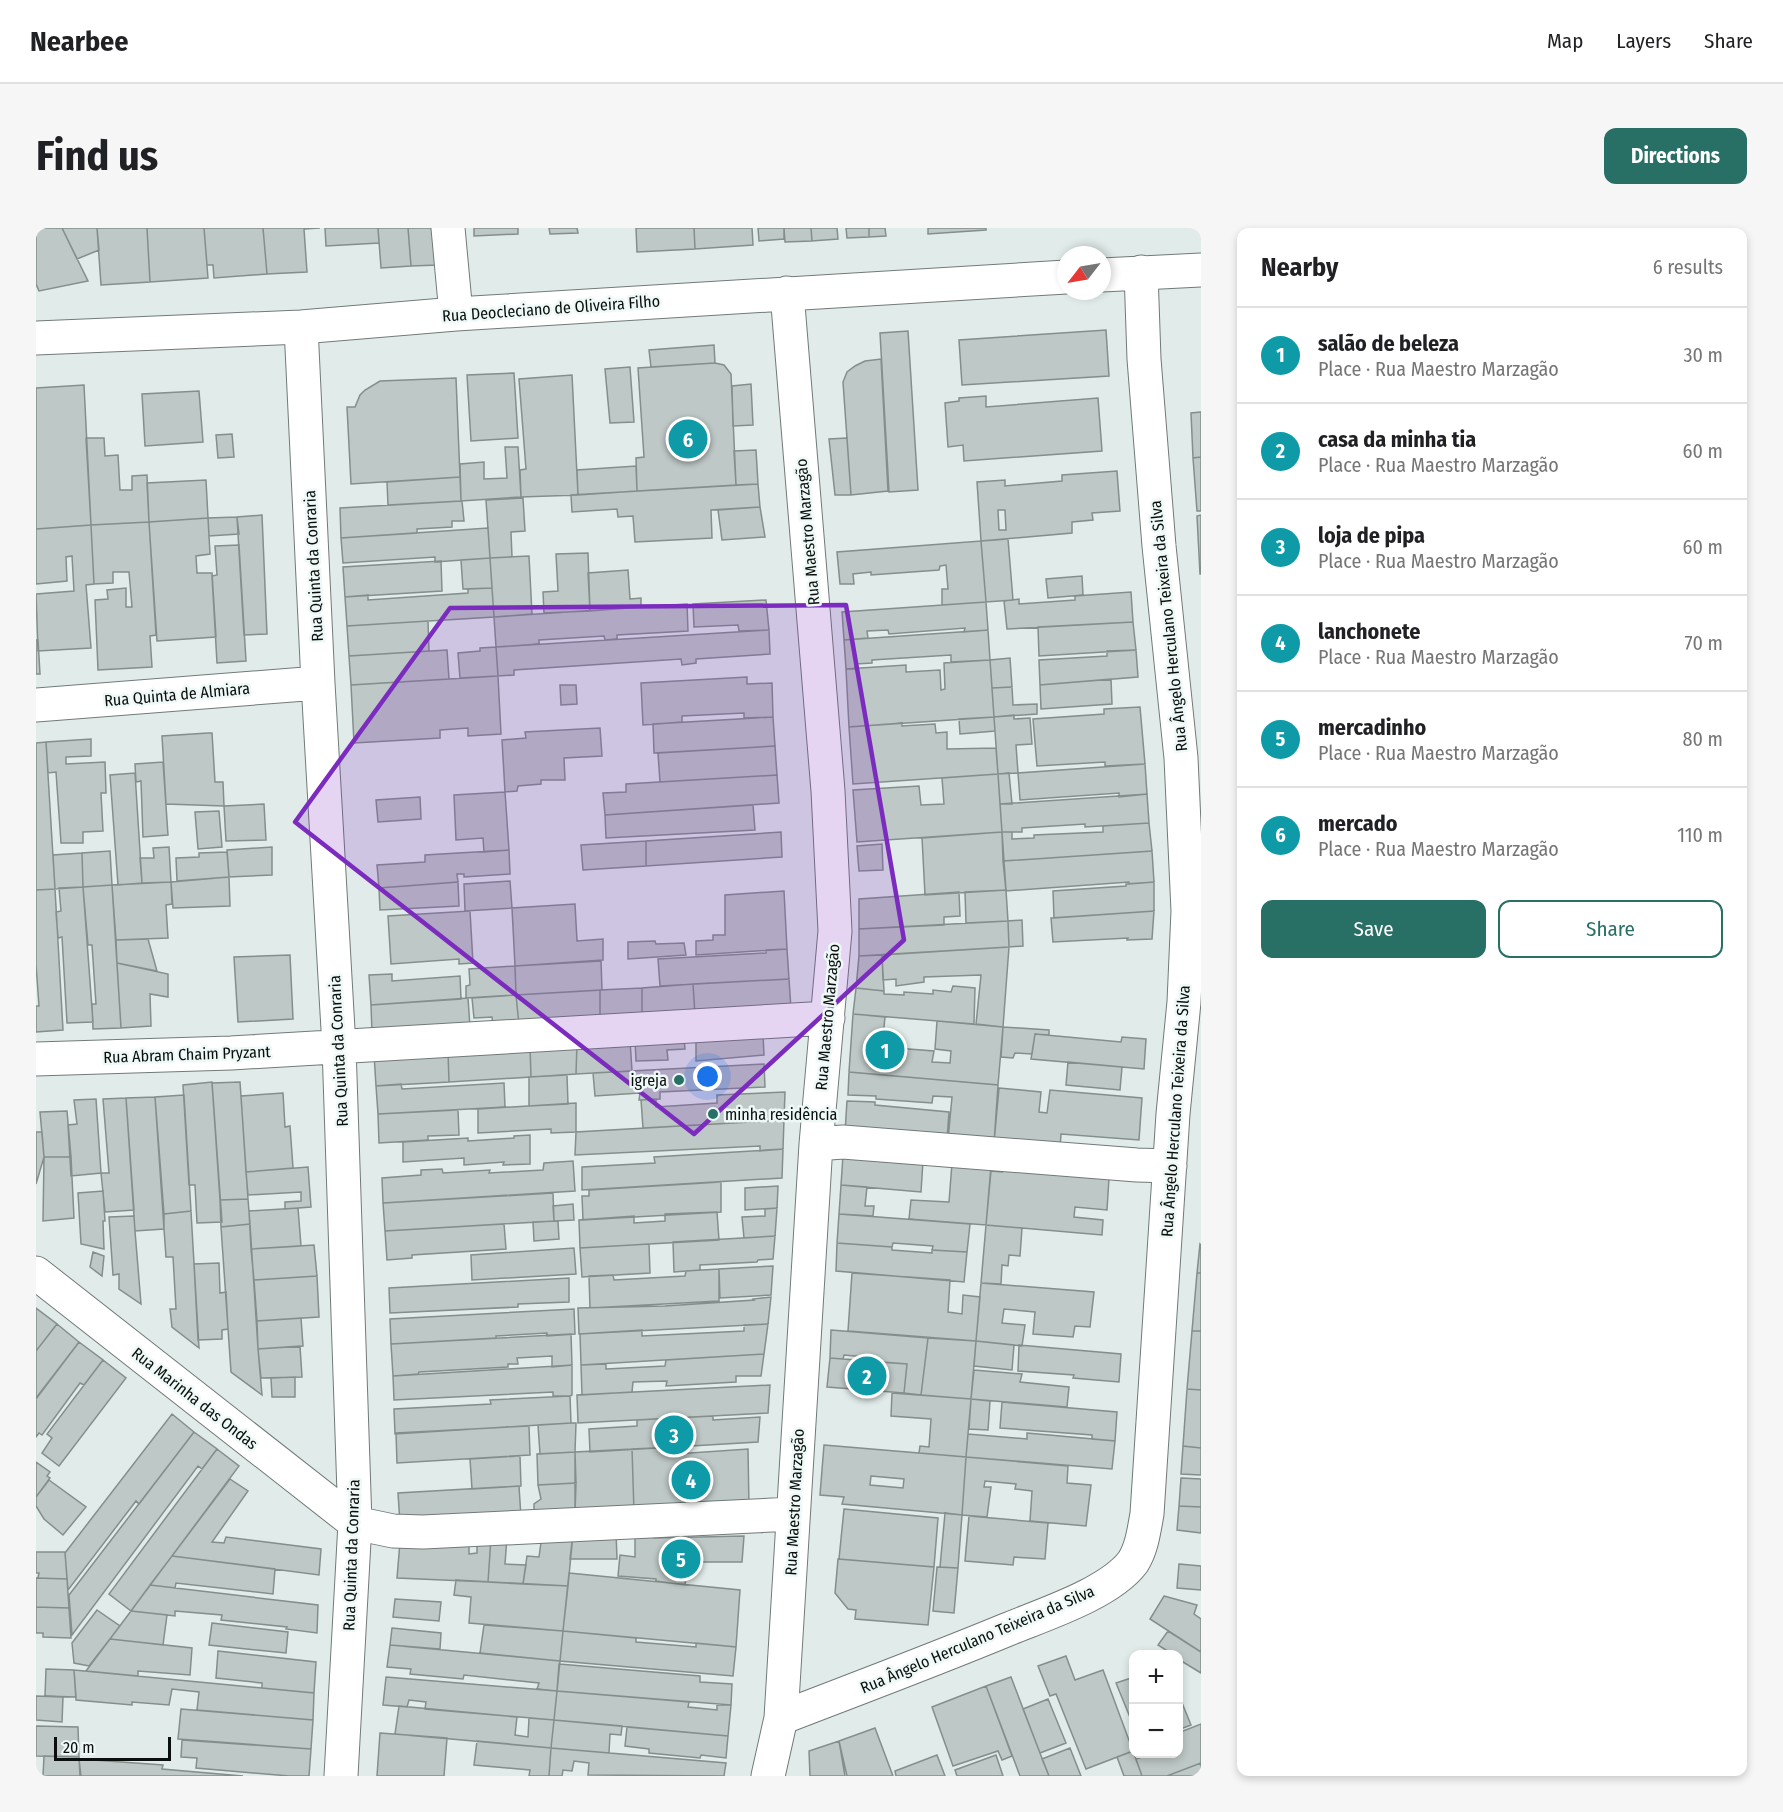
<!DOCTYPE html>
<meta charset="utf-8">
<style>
:root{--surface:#fff;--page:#f6f6f6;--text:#202124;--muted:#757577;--line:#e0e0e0;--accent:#286f65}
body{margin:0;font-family:"Fira Sans Condensed",sans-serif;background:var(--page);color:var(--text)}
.controls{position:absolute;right:18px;bottom:18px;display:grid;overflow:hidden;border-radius:12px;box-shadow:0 3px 9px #0003}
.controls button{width:54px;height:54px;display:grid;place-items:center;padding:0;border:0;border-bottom:2px solid var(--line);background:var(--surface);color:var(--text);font:30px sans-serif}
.compass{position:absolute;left:1021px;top:18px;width:54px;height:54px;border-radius:50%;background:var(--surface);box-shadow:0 3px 9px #0003;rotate:239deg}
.scale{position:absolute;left:18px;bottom:15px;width:117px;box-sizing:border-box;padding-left:6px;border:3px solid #0a0e0d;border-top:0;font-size:16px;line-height:21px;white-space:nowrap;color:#0a0e0d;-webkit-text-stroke:4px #eef9f7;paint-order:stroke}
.you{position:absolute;left:672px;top:849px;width:21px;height:21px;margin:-15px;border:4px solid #fff;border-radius:50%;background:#1a73e8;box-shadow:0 0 0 9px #1a73e833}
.badge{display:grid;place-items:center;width:39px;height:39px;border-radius:50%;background:var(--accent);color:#fff;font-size:20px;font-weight:700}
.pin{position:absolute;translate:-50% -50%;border:3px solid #fff;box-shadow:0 2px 6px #0006}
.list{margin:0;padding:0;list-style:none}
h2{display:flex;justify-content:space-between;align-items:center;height:78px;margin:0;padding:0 24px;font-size:26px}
h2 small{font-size:20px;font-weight:400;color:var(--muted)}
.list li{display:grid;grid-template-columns:39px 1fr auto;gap:18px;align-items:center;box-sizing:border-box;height:96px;padding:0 24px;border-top:2px solid var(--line)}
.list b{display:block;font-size:22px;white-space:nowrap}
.list p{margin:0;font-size:20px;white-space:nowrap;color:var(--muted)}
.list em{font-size:20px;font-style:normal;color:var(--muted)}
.actions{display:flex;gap:12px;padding:18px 24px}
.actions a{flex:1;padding:14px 0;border:2px solid var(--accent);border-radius:12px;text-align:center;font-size:21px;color:var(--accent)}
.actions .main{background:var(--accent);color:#fff}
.map{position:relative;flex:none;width:1165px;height:1548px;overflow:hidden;border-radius:12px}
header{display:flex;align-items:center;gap:36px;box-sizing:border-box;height:84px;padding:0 30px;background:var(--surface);border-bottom:2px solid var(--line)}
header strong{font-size:28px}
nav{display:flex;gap:33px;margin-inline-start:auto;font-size:21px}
.intro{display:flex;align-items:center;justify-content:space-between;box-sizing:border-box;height:144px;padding:0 36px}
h1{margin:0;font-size:42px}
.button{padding:15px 27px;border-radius:12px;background:var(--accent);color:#fff;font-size:21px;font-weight:700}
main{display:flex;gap:36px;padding:0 36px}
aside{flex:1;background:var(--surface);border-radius:12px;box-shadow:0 3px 9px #0003}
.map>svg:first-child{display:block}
.building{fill:#bec8c6;stroke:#848e8c;stroke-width:1.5;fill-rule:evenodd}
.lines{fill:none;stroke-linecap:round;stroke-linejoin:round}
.minor-casing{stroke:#717a78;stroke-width:35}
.minor{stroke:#fff;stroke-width:33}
.marked{fill:#7b2cbf;fill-opacity:0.2;stroke:#7b2cbf;stroke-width:4.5;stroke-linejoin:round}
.poi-dot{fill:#286f65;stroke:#eef9f7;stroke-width:2}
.labels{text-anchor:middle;stroke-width:5;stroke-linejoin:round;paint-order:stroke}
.street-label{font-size:16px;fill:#0a0e0d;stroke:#eef9f7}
.poi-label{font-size:16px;fill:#0a0e0d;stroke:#eef9f7;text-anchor:end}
</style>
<header>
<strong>Nearbee</strong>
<nav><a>Map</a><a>Layers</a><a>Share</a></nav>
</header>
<div class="intro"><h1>Find us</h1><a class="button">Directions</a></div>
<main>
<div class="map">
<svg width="1165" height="1548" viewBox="0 0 1165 1548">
<rect width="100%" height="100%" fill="#e1ecea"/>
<path class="building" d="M0,0h26l26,53 -49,10 -3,-7z
M26,0h35l2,22 -22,9z
M61,0h50l3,54 -49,3z
M111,0h57l4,50 -58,4z
M168,0h59l4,46 -53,4 -1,-13h-6z
M227,0h57l-16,1 3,43 -40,2z
M289,0h53l1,15 -53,3z
M342,0h30l3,38 -30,2z
M372,0h27l3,37 -27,1z
M438,0h44v6l-44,2z
M513,0h28l1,5 -28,1z
M600,0h58l1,21 -58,3z
M658,0h58l1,17 -58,4z
M722,0h26v11l-25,2z
M748,0h27l1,13 -27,1z
M775,0h26l1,11 -26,2z
M810,0h23v9l-22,1z
M833,0h16l1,8 -17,1z
M892,0h58v2l-58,4z
M1070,102l3,46 -147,9 -3,-45z
M872,103l10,159 -29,2 -9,-159z
M678,117l1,18 -64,4 -2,-17z
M845,131l7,132 -37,4 -8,-113 4,-10 8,-6 10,-5z
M679,135l9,2 7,9 5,111 -99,6 -1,-33 8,-1 -6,-89z
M594,139l4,55 -24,1 -5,-54z
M478,145l4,65 -47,3 -4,-66z
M536,147l6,120 -57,2 -1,-27 6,-1 -7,-90z
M420,150l4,99 -109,7 -4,-77h8l5,-12 5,-5 15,-9z
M715,156l2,41 -20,1 -1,-40z
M48,157l7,140 -55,4v-141z
M163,163l4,51 -58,4 -3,-52z
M950,168v11l112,-9 4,53 -138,10 -1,-16 -15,2 -3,-44 14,-2v-3z
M1165,184v45l-8,1 -2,-45z
M196,206l2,23 -16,1 -2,-23z
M50,210h18l1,18 13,-1 2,35h12v-14l15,-1 2,47 -58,3z
M811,210l4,57h-16l-6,-56z
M469,219h13l3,50 -60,4 -1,-37 24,-2v17l23,-1z
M720,222l2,34 -22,1 -2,-34z
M1165,229v54h-4l-4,-53z
M600,238l1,25 -59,4 -1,-25z
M1081,243l3,40 -28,2 1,7 -21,2v11l-91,8 -4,-59 28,-2v6l57,-5v-6zM962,282h7l1,20h-7z
M424,249l1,24 -73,4 -1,-23z
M170,252l2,38 -59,4 -2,-39z
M722,256l2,23 -49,3 1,28 -77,4 -2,-26 -15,1 -1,-8 -45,3 -1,-17z
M487,270l2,33 -14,1 1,25 -22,1 -4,-58z
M426,273l2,20h-12v6l-35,2v4l-76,5 -1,-30z
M724,279l5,30 -43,3 -4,-30z
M226,287l5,119 -23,1 -7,-118z
M1165,287v59h-1l-3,-58z
M201,289l2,17 -30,2 -1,-18z
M172,290l2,36 -14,2 1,17h15l4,64 -59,4 -8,-119z
M113,294l7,113 -6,1 2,31 -54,3 -3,-70 13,-1 -1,-9 19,-2v19h6l-3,-35h-16v11l-19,1 -3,-59z
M55,297l3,59 -8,1 5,63 -53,3 -2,-57 38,-3 -2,-35 -6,1 1,24 -31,3v-55z
M452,300l2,30 -55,4v-5l-92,6 -2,-25z
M972,311l5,61 -27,2 -5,-61z
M945,313l5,61 -44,3v-16h6l-2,-24 -6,1 -1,4 -68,5v-3l-18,2 1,10h-14l-3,-32z
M203,317l7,116 -29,2 -5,-87 5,-1 -2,-29z
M552,325l2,58 -46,2 -1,-21 15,-1 -2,-37z
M493,328l3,58 -38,3 -4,-59z
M454,330l2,30 -29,1 -2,-29z
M405,333l1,30 -97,6 -2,-30z
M592,342l2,29 11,-1v9l-51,4 -2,-38z
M1046,348l1,19 -35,3 -2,-19z
M456,360l2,29 -147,9 -2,-29 23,-2v5l100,-7v-4z
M1095,364l2,30 -126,7 -3,-28 15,-2v5l56,-4v-4z
M730,372l3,30 -30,1 -1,-6 -44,2 -1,-23z
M950,374l2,28 -24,2 1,-4 -76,6 -1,-4 -21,1 1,7 -24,2 -2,-28z
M651,376l1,27 -71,4v4l-12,1 -1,-4 -65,4v4l-43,3 -2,-30z
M392,393l1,30 -80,5 -2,-30z
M1097,394l3,28 -97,6 -1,-29z
M733,402l1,24 -74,5v4l-14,2 -1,-6 -167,11v5l-16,1 -2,-29z
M952,402l2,30 -39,2v-7l-79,5v3l-17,1v5h-9l-2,-29z
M0,412h2l2,34h-4z
M460,419l2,29 -38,2 -2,-25 22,-2v-3z
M411,422l2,29 -98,6 -2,-29z
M1100,422l2,27 -98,8 -1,-25 68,-4v-5z
M974,430l2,29 -20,1 -2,-28z
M954,432l4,57 -145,10 -3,-58 60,-4v7l34,-2 1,20 4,-1 -1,-26z
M462,448l3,58 -33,2v-8l-28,2v8l-86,5 -3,-58z
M711,449v7l25,-1 1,34 -29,1v-5l-62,3v6l-39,3 -2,-42z
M1075,451l1,25 -71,5 -1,-24z
M524,457h16l1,19 -16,1z
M976,459l1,18 24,-1v10l-43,3 -2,-29z
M1104,479l5,57 -40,2v-4l-68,4 -4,-47 71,-5v-5z
M978,487v4l16,-1 2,26 -16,1 2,28 -20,1 -4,-57z
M737,489l2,29 -121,7 -1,-29z
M958,489l1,14 -35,3 -1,-15z
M866,495v3l33,-2 1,9 11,-1v17l49,-1 2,26 -145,10 -4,-57z
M564,500l2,28 -38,2 1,22h-24v4l-23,2 -1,5 -12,1 -3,-52 24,-2 -1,-6z
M172,505h4l3,49h8l1,24 -58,-2 -4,-68z
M55,511v17l-25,1v7l39,-2 1,31h-5l2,38 -20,1v11h-22l-5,-71 -8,1 -2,-31z
M10,514l9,147 -19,1v-147z
M739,518l2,29 -117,7 -2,-29z
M127,534l5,73 -25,2 -2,-56 -5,1 -1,-18z
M1109,536l2,30 -28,3v-4l-99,7 -2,-27z
M99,545l7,110 -24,2 -8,-110z
M973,545l3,31h-12l-2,-30z
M962,546l4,58 -145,10 -4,-52 66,-4 2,19 23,-1 -2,-26z
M741,547l2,28 -174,12 -2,-22 23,-1v-8z
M469,564l4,58 -25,2 -1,-14 -27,2 -2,-45z
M1111,566l2,29 -64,4v-3l-63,4v4h-20l-2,-28z
M384,569l1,22 -43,3 -2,-22z
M228,576l2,36 -40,1 -2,-35z
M717,577l2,25 -149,8 -1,-23z
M183,583l3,36 -24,2 -3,-37z
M1113,595l3,28 -149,10 -1,-29h10v7l22,-1v-3l69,-3v-6z
M745,604l1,25 -136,9v-25z
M966,604l4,58 -81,5 -3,-57z
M610,613v25l-63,4 -2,-25z
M846,616l1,26 -24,1 -2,-25z
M133,619l2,35 -29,1 -2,-25h14l-1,-10z
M236,619v28l-43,2 -2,-27z
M473,622l1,24 -46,3v-3h-7l1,8 -79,6 -2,-23 48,-3v-7z
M74,623l2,34 -29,2 -1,-34z
M1116,623l2,31 -25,2v-2l-123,9 -3,-30z
M191,624l2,25 -52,4 -1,-23 23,-1v-4z
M46,625l1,34 -28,2 -2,-34z
M193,649l1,29 -57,2 -2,-26z
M474,653l2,27 -47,3 -1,-27z
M135,654l1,22 -6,1 2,33 -52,2 -4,-55z
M422,654l1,24 -79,4 -1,-22z
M1118,654v29l-100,7 -1,-27 73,-5v-2z
M76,657l9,143 -28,1 -1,-25h4l-4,-59h-4l-5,-58z
M47,659l10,135 -26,1 -5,-86 -4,1 -2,-26 5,-1 -2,-23z
M19,661l8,141 -27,2v-26h3l-3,-41v-75z
M970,662l2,31 -42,2 -1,-31z
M748,663l3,58 -91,6v-14l17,-1v-5h12v-40z
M923,664l1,24 -16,1v8l-85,4v-30z
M539,676l2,37 26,-2v21l-88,6 -3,-58z
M434,683l3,52 -14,1v-5l-68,5 -3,-48z
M1118,683l-2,28 -25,1 1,-2 -75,4 -2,-24z
M986,692l1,26 -14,1 -1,-26z
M972,693l1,26 -150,9v-27z
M112,711l9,32 -40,-8 -1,-23z
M619,713l1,3 28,-1 2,12 -58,4v-17z
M973,719l-6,80 -27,-3 5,-49 -57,2v5l-28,4v-7l-13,1 -1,-25z
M751,721l2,30 -129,7 -2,-27 108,-6v-3z
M254,727l3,64 -55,3 -4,-65z
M846,727l2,36 -28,-3 3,-32z
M565,733l1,29 -86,5 -1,-29z
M81,735l51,11v23l-18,-3 1,32 -30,2z
M479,738l1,29 -50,3v-12l4,-1 -1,-16z
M356,746v7l68,-5 1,23 -90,6 -2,-30z
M753,751l2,30 -96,6 -2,-31z
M657,756l2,31 -53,3v-30z
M917,758l22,2 -1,36 -121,-10 3,-26 28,3v3l20,1v-3l29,2v-4l18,2z
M606,760v30l-42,-2v-26z
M564,762v26l-81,9 -3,-30z
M480,767l3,30 -26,1 -1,-9 -18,1 -2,-20z
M432,770l2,29 -98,6 -1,-28z
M817,786l32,3 -3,30 52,4 -2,11 18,1 1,-12 -16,-2 2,-28 66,6 -5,58 -149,-13z
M967,799l46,3v5l-14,-1 -3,20 -17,-1 -2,5 -12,-1z
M727,806l1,21 -68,6v-24z
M999,806l86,8 1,-5 24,2 -2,30 -113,-10z
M648,810l1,11 -18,1 1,10 -32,1 -1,-21z
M594,812l2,31 -56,3 1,-31z
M541,815l-1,31 -45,3 -1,-31z
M494,819l1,30 -82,5 -1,-30z
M412,822l1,32 -73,4 -2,-32z
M1032,834l54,5 -2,23 -54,-5z
M728,836l1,23 -105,5v7l-19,1h-2l1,-7 -45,3 -2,-23z
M813,844l149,13 -4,58 -46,-3 4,-43 -19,-1 -1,7 -56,-4v-3l-28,-1z
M531,847l1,29 -39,2v-29z
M176,854l10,140 -25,1 -2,-38h-6l-6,-100z
M204,854l8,117 -28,1 -8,-117z
M468,855l1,24 -127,7 -2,-28 25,-2 1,5z
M963,860l42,4 -2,20 8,1 3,-23 92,8 -3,42 -78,-6 -1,14 -66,-5z
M749,864l-1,28 -141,8 -2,-28 15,-1v8l61,-4v-8z
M247,865l2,34 5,-1 3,42 -47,4 -5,-76z
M148,867l7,116 -27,3 -9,-117z
M119,869l9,132 -29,2 -9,-133z
M90,870l8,112 -29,2 -4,-39h8l-6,-74z
M60,871l5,74 -30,3 -3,-51 9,-1 -3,-24z
M811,873l28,1v3l74,7 -2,27 -102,-7z
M540,875v29l-25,1v-4l-73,4v-24z
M422,882l1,25 -31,1v4l-49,3 -1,-29z
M31,883l4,46h-27l-4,-45z
M748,892l-1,29 -23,2v-5l-185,9 1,-23z
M0,904h6l2,25 -8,27z
M494,907v29l-27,1 1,-3 -40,3v-7l-61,4v-20l65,-4v3l46,-3v-2z
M747,921l-1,29 -200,12v-23l73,-4 -1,-6z
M807,927l80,6 -2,31 -80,-7z
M8,929h27l3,61 -31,3z
M537,933l2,30 -192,12 -1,-25 39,-3v-5l21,-1 1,4 47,-3 -1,3 54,-3 1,-7z
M916,935l39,3 -5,59 -77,-6 2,-19 38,2z
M272,939l3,40 -26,2v-7l16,-1v-9l-53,3 -2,-23z
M965,942l108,8 -2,32 -32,-3 -1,10 29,3 -1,15 -116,-10 5,-54 11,1z
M685,954v30l-138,8 -1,-24h7v-6z
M805,957l26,2 -2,19h9l-1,10 -34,-2z
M742,958l-1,22 -32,2v-22z
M67,963l2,30h-2l1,28 -23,-5 -3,-51z
M517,965l1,28 -169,10 -2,-28z
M212,971l2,25 -29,3 -1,-27z
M537,976l1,16 -20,1 -1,-15z
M262,980l3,38 -50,3 -2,-38z
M741,980l-2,28 -31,2 -2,-21 23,-1v-7z
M155,983l1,18 7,119 -27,-21 -2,-18h6l-3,-52h-7l-2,-28v-15z
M681,984l2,28 -139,8 -1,-28 55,-4v7l31,-2v-7z
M803,986l131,10 -3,28 -35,-2 1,-4 -40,-3 -1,4 -55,-4z
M98,988l1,15 6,73 -22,-15v-15l-6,1 -4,-58z
M522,993l1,18 -25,2 -1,-19z
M214,996l8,125 4,46 -31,-23 -10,-145z
M468,996l2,25 -94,6v3l-25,2 -2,-29z
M950,997l36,3 -2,28 -11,-1 -1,11 -6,-1 -1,19 -20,-1z
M739,1008l-2,23 -15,1 -1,2 -57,3v5l-26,2 -1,-30z
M801,1015l55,4v3l40,3v-3l35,2 -3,30 -128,-11z
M613,1016l1,29 -68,4 -2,-29z
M1164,1016l1,1v28h-4z
M278,1017l3,31 -63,4 -3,-31z
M538,1020l2,26 -104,6 -1,-25z
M57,1024l11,4 -2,20 -12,-9z
M183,1035l1,30 6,-1 2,37 -6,1v9l-24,1 -4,-76z
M737,1038l-2,29 -51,3 -1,-29z
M683,1041v32l-129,7 -1,-32 24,-1 1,5 71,-4 1,-5z
M816,1045l98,7 -2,32 14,2 1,-19 17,2 -4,44 -128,-10z
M1161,1045h4v58h-9z
M281,1048l2,41 -62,4 -3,-41z
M533,1050v24l-51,2v3l-128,6 -1,-25z
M945,1055l113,9 -4,35 -15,-1 -2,11 -40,-3 2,-22 -31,-3 -2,14 23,2 -3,21 -46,-5z
M735,1069l-3,27 -189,10 -1,-26 87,-2 89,-6 -1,-1z
M0,1080l21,16 -21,27z
M538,1081l1,25 -28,2v-3l-51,3v2l-105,6 -1,-25z
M265,1090l2,28 -45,3 -1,-28z
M21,1096l22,18 -43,57v-48z
M732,1096l-4,30 -183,11 -1,-31 62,-4v6l102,-5v-6z
M795,1102l97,8 -7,57 -17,-2 3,-29 -41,-3v-4l-22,-2 -1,4 -13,-1z
M1156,1103h9v59l-14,-1z
M535,1106l1,31 -20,2v-11l-35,2 1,6h-10v3l-89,5 -1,2 -25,2 -2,-32z
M892,1110l48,3 -5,58 -50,-4z
M940,1113l38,4 -2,25 -38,-4z
M43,1114l24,18 -19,25 -4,-2 -38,52 -3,-2 -3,4v-39z
M983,1117l102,9 -2,28 -46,-4 1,-3 -56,-4z
M264,1118l2,31 -41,1 -3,-29z
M728,1126l-3,22h-25v6l-70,4 1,-5 -34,1 -1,10 -50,3 -1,-30 25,-1v5l59,-3 1,-6z
M794,1130l77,6 -3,29 -77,-6z
M67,1132l23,18 -67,88 -17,-13 10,-15 -5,-4z
M536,1137v30l-2,1h-17v-4l-159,8 -1,-24z
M938,1142l48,4 -2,8 49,5 -2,20 -96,-8z
M259,1149v20h-23l-1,-19z
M734,1157l-2,28 -190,10 -1,-28z
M1151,1161l14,1v58l-18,-2z
M856,1165l79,6 -5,58 -47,-4 1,-7 9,1 2,-28 -40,-3z
M534,1168l1,27 -176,11 -1,-25 97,-5 -1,-4z
M935,1171l19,2 -2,29 -19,-1z
M966,1174l115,10 -2,29 -23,-2v-4l-92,-7z
M136,1186l22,18 -55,72 -3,-3 -68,89 -3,-37z
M677,1188v4l47,-3 -2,25 -168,10 -1,-23 48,-3v-6z
M535,1195h5l-1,29 -35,2 -2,-29z
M493,1198l1,29 -133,8 -1,-30z
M158,1204l23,17 -15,20 -4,-3 -126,169 -3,-40z
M991,1205l88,8 -3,28 -146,-12 2,-23 59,5z
M788,1217l142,12 -4,58 -120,-11 2,-7 -24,-2zM835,1248l33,3 -1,9 -33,-3z
M1147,1218l18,2v27l-20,-1z
M640,1219v7l72,-5 1,57 -115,6 -2,-63z
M181,1221l22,17 -108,145 -22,-17z
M596,1221l2,63 -59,2v-62z
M539,1224l1,31 -38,2 -1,-31z
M484,1228l1,30 -49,3 -2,-30z
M930,1229l102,9 -1,17 24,2 -5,41 -56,-5 2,-30 -17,-2 1,-5 -31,-3 -1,6h7l-4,30 -25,-2z
M0,1234l14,10 -3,4 3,2 -14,19z
M1145,1250l20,1v28l-22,-1z
M194,1251l18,12 -36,51 12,1 2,-6 95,12 -2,26 -147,-19z
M13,1252l37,27 -23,28 -19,-16 -8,-13v-9z
M540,1255l-1,31 -41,2v-12l7,-5 -3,-14z
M483,1258l2,31 -121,6 -2,-30z
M1143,1278l22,1v26l-24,-3z
M808,1281l94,9 -4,49 -95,-8z
M909,1285l17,2 -4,53 -18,-1z
M933,1288l79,7 -3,36 -31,-2 -1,8 -48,-4z
M618,1302v8l90,-2 -2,26h-54l-3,23 -29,-4v-2l-38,-3 2,-21 15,2v-26z
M580,1304l1,27h-47l3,-25z
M537,1306l-5,52 -45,-2 4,-28 12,1 3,-22z
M471,1309l-2,27 21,1 -3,19 -35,-2 3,-44z
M441,1310h14l-3,44 -91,-4 3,-36 69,-3v15l8,-1z
M0,1324h29l2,27 -29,-1 1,-5h-3z
M136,1328l103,13 -2,25 -97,-11 -1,5 -25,-3z
M802,1331l96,8 -6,58 -73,-6 1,-9 -8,-1 -13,-16z
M1143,1336l22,2v24l-24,-2z
M901,1339l21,1 -4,45 -21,-2z
M533,1345l171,17 -4,57 -173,-16z
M0,1350l31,1 2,29 -33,-1z
M420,1352l112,6 -5,45 -94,-8 2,-26 -17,-2z
M114,1357l168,20 -1,28 -31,-4 1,-2 -66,-7 1,-5 -47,-4v5l-44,-5z
M1128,1368l33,9 -3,9 7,5v33l-51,-33z
M359,1371l46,3 -2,19 -46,-4z
M0,1379l33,1 2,30 -28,-1v-4h-7z
M61,1382l23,16 -31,40 -15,-3 -2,-20z
M95,1383l36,4 -4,30 -53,-6z
M176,1395l76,9 -2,21 -77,-8z
M448,1397l79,6 -3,30 -80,-8z
M356,1400l49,5 -1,16 -50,-4z
M527,1403l73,7v4l60,5v-4l40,4 -3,29 -173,-15z
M1132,1403l33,21v21l-23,-14v-5h-6l-14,-9z
M74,1411l82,9 -2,27 -52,-4v5l-52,-5z
M354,1417l170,16 -3,30 -20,-2 2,-6 -75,-8 -1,4 -53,-5 1,-5 -24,-2z
M182,1423l98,11 -2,31 -52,-5v-5l-46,-5z
M1030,1428l9,24 28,-10 30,81 -47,18 -30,-75 -6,2 -12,-30z
M523,1436l141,12v6l32,2 -1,21 -174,-14z
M10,1441l28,1 2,27 -31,-1z
M38,1442l240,23 -1,27 -116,-10 2,-18 -27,-3 -3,16 -37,-3v3l-56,-5z
M350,1449l171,14 -3,29 -129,-11 1,-7 -17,-2 -2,7 -24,-2z
M975,1449l29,76 9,23h-29l-34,-90z
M1098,1449v50l-18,-44z
M950,1458l26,70 -10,4 -4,-9 -45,15 -21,-59z
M521,1463l132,11 -1,5 29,3v-5h14l-3,31 -174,-16z
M1142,1465l13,32 -13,5z
M0,1468l27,1 -1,25 -26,-2z
M1012,1471l18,44 -26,10 -17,-44z
M363,1478l118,11 -2,18 13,2 1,-19 25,2 -3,28 -156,-14z
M145,1481l132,11 -2,29 -133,-10z
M518,1492l68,6 -1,9 -11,-1 -1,19 -58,-5z
M1165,1496v39l-34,13h-25l-6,-17 15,-5h27v-21z
M0,1498l42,1 1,30 -43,-1z
M591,1499l101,9 -2,22 -25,-3 -1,3 -51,-5v-4l-24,-3z
M839,1500l18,48h-46l-8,-35z
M344,1505l67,5 -3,38h-67z
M146,1512l129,9 -2,27h-20l-93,-8 1,-10 -16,-1z
M441,1513l74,7 -2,28h-20l1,-6 -56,-5z
M803,1513l6,35h-35l-1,-25z
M515,1520l175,15 -2,13 -136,-1 1,-12 -15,-2 -2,10 -9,-1 -1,6h-13z
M1034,1520l11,28h-32l-7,-17z
M1097,1523l1,3 8,22h-18l-7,-19z
M901,1527l8,21h-49l-1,-5z
M960,1527l7,21h-46l-2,-6z
M8,1528l35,1 1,19h-37z
M43,1531l84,6 -1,4 81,7h-162z
M1165,1535v13h-34z"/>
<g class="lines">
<g class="minor-casing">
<path id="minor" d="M412,0l8,86
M1066,47l99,-5
M265,99l17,356 21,364 16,476 -14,253
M0,110l265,-11 155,-13 610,-37
M0,477l282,-22
M0,831l195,-6 597,-35
M780,916l27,-2 294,23 33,1
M0,1045l319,250 38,8 30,1 370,-18
M745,1490c75,-29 150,-57 225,-88 36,-15 103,-36 127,-68 9,-14 11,-32 14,-48l26,-400 11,-112 4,-91 -7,-153 -22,-212 -15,-187 -3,-87
M732,1548l13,-58 35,-574 19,-213 -7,-140 -41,-498"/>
</g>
<use href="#minor" class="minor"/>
</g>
<path class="marked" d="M810,377l58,335 -210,194 -399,-312 155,-214z"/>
<g class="poi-dot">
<circle cx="643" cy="852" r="6"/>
<circle cx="677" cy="886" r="6"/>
</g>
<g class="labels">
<g class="street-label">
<text transform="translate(515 80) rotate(-4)" y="6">Rua Deocleciano de Oliveira Filho</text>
<text transform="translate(771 304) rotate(-95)" y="6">Rua Maestro Marzagão</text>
<text transform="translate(277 338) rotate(-93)" y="6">Rua Quinta da Conraria</text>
<text transform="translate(1132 398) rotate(-96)" y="6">Rua Ângelo Herculano Teixeira da Silva</text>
<text transform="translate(141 466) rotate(-5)" y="6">Rua Quinta de Almiara</text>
<text transform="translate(791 789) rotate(-85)" y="6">Rua Maestro Marzagão</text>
<text transform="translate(302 823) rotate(-93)" y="6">Rua Quinta da Conraria</text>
<text transform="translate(151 826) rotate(-2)" y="6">Rua Abram Chaim Pryzant</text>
<text transform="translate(1139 883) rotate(-86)" y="6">Rua Ângelo Herculano Teixeira da Silva</text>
<text transform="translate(159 1170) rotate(38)" y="6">Rua Marinha das Ondas</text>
<text transform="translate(758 1274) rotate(-87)" y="6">Rua Maestro Marzagão</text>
<text transform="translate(315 1327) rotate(-88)" y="6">Rua Quinta da Conraria</text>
<text transform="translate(941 1411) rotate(-23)" y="6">Rua Ângelo Herculano Teixeira da Silva</text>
</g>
<g class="poi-label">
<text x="631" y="858">igreja</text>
<text x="689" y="892" text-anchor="start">minha residência</text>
</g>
</g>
</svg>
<div class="controls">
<button>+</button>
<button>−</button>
</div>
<svg class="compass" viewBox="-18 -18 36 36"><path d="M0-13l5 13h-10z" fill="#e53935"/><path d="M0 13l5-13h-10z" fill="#757577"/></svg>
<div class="scale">20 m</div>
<div class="you"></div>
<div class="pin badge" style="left:849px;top:822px;background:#0f9aa8">1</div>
<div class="pin badge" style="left:831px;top:1148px;background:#0f9aa8">2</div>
<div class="pin badge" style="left:638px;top:1207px;background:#0f9aa8">3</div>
<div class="pin badge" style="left:655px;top:1252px;background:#0f9aa8">4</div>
<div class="pin badge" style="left:645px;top:1331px;background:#0f9aa8">5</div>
<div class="pin badge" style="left:652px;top:211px;background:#0f9aa8">6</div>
</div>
<aside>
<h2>Nearby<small>6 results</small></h2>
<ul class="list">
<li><span class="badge" style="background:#0f9aa8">1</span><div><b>salão de beleza</b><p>Place · Rua Maestro Marzagão</p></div><em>30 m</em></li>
<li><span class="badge" style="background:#0f9aa8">2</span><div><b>casa da minha tia</b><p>Place · Rua Maestro Marzagão</p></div><em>60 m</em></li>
<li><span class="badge" style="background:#0f9aa8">3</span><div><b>loja de pipa</b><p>Place · Rua Maestro Marzagão</p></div><em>60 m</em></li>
<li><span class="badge" style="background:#0f9aa8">4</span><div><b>lanchonete</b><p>Place · Rua Maestro Marzagão</p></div><em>70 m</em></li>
<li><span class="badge" style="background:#0f9aa8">5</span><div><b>mercadinho</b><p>Place · Rua Maestro Marzagão</p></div><em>80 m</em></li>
<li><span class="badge" style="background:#0f9aa8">6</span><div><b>mercado</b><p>Place · Rua Maestro Marzagão</p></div><em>110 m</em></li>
</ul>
<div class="actions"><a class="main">Save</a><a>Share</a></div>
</aside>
</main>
